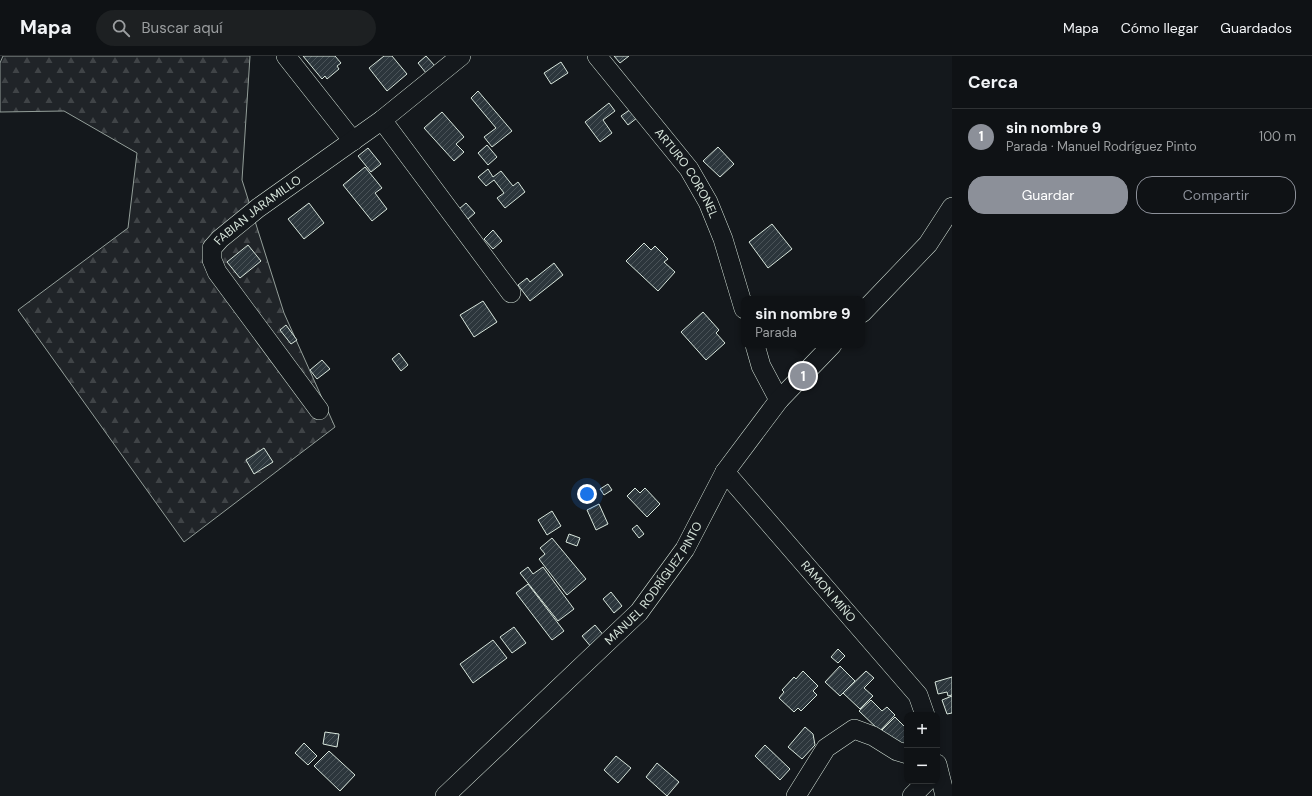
<!DOCTYPE html>
<html lang="es">
<meta charset="utf-8">
<style>
:root{--surface:#0f1215;--page:#1d2022;--text:#f1f3f6;--muted:#9b9ea0;--line:#2f3234;--accent:#8c9099}
body{margin:0;font-family:"DM Sans",sans-serif;background:var(--page);color:var(--text)}
.controls{position:absolute;right:12px;bottom:12px;display:grid;overflow:hidden;border-radius:8px;box-shadow:0 2px 6px #0003}
.controls button{width:36px;height:36px;display:grid;place-items:center;padding:0;border:0;border-bottom:1px solid var(--line);background:var(--surface);color:var(--text);font:20px sans-serif}
.you{position:absolute;left:587px;top:438px;width:14px;height:14px;margin:-10px;border:3px solid #fff;border-radius:50%;background:#1a73e8;box-shadow:0 0 0 6px #1a73e833}
.badge{display:grid;place-items:center;width:26px;height:26px;border-radius:50%;background:var(--accent);color:#fff;font-size:13px;font-weight:700}
.pin{position:absolute;translate:-50% -50%;border:2px solid #fff;box-shadow:0 1px 4px #0006}
.popup{position:absolute;left:741px;top:240px;width:124px;height:52px;box-sizing:border-box;display:grid;place-content:center;border-radius:8px;background:var(--surface);filter:drop-shadow(0 1px 3px #0005);font-size:13px;white-space:nowrap;color:var(--muted)}
.popup b{font-size:15px;color:var(--text)}
.popup::after{content:'';position:absolute;left:50%;top:100%;margin-left:-8px;border:8px solid transparent;border-top-color:var(--surface)}
.list{margin:0;padding:0;list-style:none}
h2{display:flex;justify-content:space-between;align-items:center;height:52px;margin:0;padding:0 16px;font-size:17px}
h2 small{font-size:13px;font-weight:400;color:var(--muted)}
.list li{display:grid;grid-template-columns:26px 1fr auto;gap:12px;align-items:center;box-sizing:border-box;height:56px;padding:0 16px;border-top:1px solid var(--line)}
.list b{display:block;font-size:15px;white-space:nowrap}
.list p{margin:0;font-size:13px;white-space:nowrap;color:var(--muted)}
.list em{font-size:13px;font-style:normal;color:var(--muted)}
.actions{display:flex;gap:8px;padding:12px 16px}
.actions a{flex:1;padding:9px 0;border:1px solid var(--accent);border-radius:16px;text-align:center;font-size:14px;color:var(--accent)}
.actions .main{background:var(--accent);color:#fff}
.icon{flex:none;width:22px;height:22px;fill:none;stroke:currentColor;stroke-width:2;stroke-linecap:round;stroke-linejoin:round}
.map{position:relative;flex:none;width:952px;height:740px;overflow:hidden}
header{display:flex;align-items:center;gap:24px;box-sizing:border-box;height:56px;padding:0 20px;background:var(--surface);border-bottom:1px solid var(--line)}
header strong{font-size:19px}
nav{display:flex;gap:22px;margin-inline-start:auto;font-size:14px}
.search{width:280px;height:36px;background:var(--page);display:flex;align-items:center;gap:10px;box-sizing:border-box;padding:0 14px;border-radius:22px;color:var(--muted);font-size:15px}
main{display:flex}
aside{flex:1;background:var(--surface)}
.map>svg:first-child{display:block}
.forest{fill:url(#forest-firs);stroke:#939e99}
.building{fill:url(#building-hatch);stroke:#d8e6dc}
.lines{fill:none;stroke-linecap:round;stroke-linejoin:round}
.minor-casing{stroke:#d8e6dc;stroke-width:20}
.minor{stroke:#14181c;stroke-width:19}
.labels{text-anchor:middle;stroke-width:3;stroke-linejoin:round;paint-order:stroke}
.street-label{font-size:12px;fill:#d8e6dc;stroke:#14181c}
</style>
<header>
<strong>Mapa</strong>
<div class="search"><svg class="icon" aria-label="search" viewBox="0 0 24 24"><circle cx="10" cy="10" r="6"/><path d="M15 15l6 6"/></svg>Buscar aquí</div>
<nav><a>Mapa</a><a>Cómo llegar</a><a>Guardados</a></nav>
</header>
<main>
<div class="map">
<svg width="952" height="740" viewBox="0 0 952 740">
<defs>
<pattern id="forest-firs" width="22" height="20" patternUnits="userSpaceOnUse"><rect width="22" height="20" fill="#202428"/><path d="M5 1l3.5 6h-7zM16 11l3.5 6h-7z" fill="#404447"/></pattern>
<pattern id="building-hatch" width="6" height="6" patternUnits="userSpaceOnUse"><rect width="6" height="6" fill="#2c363c"/><path d="M-1 1l2-2M0 6l6-6M5 7l2-2" fill="none" stroke="#4a5358"/></pattern>
</defs>
<rect width="100%" height="100%" fill="#14181c"/>
<path class="forest" d="M3,0h247l-8,124 42,133 51,114 -151,115 -166,-232 110,-82 9,-75 -73,-42 -64,1v-49z"/>
<path class="building" d="M303,0h32l6,7 -4,3 2,3 -12,10 -2,-3 -3,3z
M384,0h8l15,18 -20,17 -18,-23z
M426,0l9,10 -9,7 -8,-10z
M614,0h15l-9,7z
M561,6l7,11 -17,11 -7,-11z
M478,35l34,40 -20,16 -8,-10 12,-9 -25,-30z
M609,47l6,8 -12,9 9,13 -12,9 -15,-20z
M635,50l7,8 -14,11 -7,-9z
M442,56l22,25 -8,7 8,8 -10,9 -30,-33z
M487,89l10,12 -9,8 -10,-12z
M718,91l16,17 -14,13 -17,-16z
M368,92l13,16 -10,8 -13,-16z
M365,111l17,21 -7,5 12,16 -15,12 -29,-36z
M488,113l5,8 8,-6 12,15 5,-4 7,10 -20,16 -8,-10 7,-5 -10,-13 -8,6 -8,-9z
M309,147l15,20 -20,16 -16,-20z
M466,147l9,10 -7,6 -9,-10z
M772,168l20,25 -24,19 -19,-26z
M493,174l9,11 -9,8 -9,-10z
M644,187l7,7 4,-4 13,13 -4,3 11,10 -17,19 -32,-30z
M248,189l13,16 -21,17 -13,-16z
M554,207l9,12 -33,26 -12,-16 9,-7 3,4z
M483,245l14,21 -23,15 -14,-22z
M703,256l16,18 -3,3 9,10 -19,17 -25,-28z
M286,269l11,15 -6,4 -11,-14z
M399,297l9,12 -7,6 -9,-12z
M322,304l8,9 -13,10 -7,-9z
M264,392l9,14 -19,12 -8,-14z
M608,428l4,6 -8,5 -4,-6z
M635,432l5,5 5,-5 15,16 -13,13 -20,-21z
M599,448l9,20 -12,6 -9,-20z
M552,455l9,15 -14,9 -9,-15z
M637,469l7,9 -5,4 -7,-9z
M569,478l11,4 -3,8 -11,-4z
M552,482l34,41 -19,16 -28,-36 6,-5 -5,-6z
M528,511l5,7 10,-7 31,42 -16,12 -38,-48z
M528,528l36,47 -12,9 -36,-47z
M611,536l11,14 -8,7 -11,-14z
M595,569l10,12 -13,11 -10,-12z
M514,571l12,16 -14,10 -12,-16z
M493,584l14,18 -34,25 -13,-19z
M838,593l7,7 -7,7 -7,-6z
M840,610l15,15 -15,15 -15,-14z
M803,615l15,15 -5,5 4,4 -16,16 -3,-3 -4,4 -15,-14 5,-6 -2,-2 12,-13 2,2z
M866,615l8,7 -10,10 9,8 -13,13 -17,-16z
M952,621v18l-4,1 -1,-4 -9,2 -3,-12z
M952,640v17l-5,1 -5,-14z
M871,644l11,11 5,-4 8,8 -15,16 -21,-20z
M895,661l12,12v21l-12,-7 -13,-13z
M805,671l8,7 2,11 -13,14 -14,-12z
M325,676l14,2 -2,13 -14,-3z
M304,687l13,13 -9,9 -13,-12z
M765,689l25,24 -10,11 -25,-24z
M329,695l26,24 -15,16 -26,-25z
M616,700l15,12 -13,15 -14,-13z
M657,707l22,19 -12,14 -21,-19z"/>
<g class="lines">
<g class="minor-casing">
<g id="minor">
<path d="M286,0l67,85"/>
<path id="s1" d="M597,0l92,113 19,33 15,37 21,70"/>
<path d="M382,64l129,173"/>
<path d="M862,257l66,-69 24,-37"/>
<path d="M755,289l6,21 18,34"/>
<path id="s2" d="M319,354l-102,-138 -5,-12v-12l8,-9 38,-31 124,-88 79,-64"/>
<path id="s3" d="M725,416l193,223 7,20"/>
<path d="M937,708l8,32"/>
<path id="s4" d="M445,740l194,-184 46,-63 40,-77 54,-72 53,-55"/>
<path d="M796,740l30,-48 28,-19 19,7 24,15 10,3"/>
<path d="M912,740l15,-15"/>
</g>
</g>
<use href="#minor" class="minor"/>
</g>
<g class="labels">
<g class="street-label">
<text dy="4" stroke="none"><textPath href="#s1" startOffset="148">ARTURO CORONEL</textPath></text>
<text dy="4" stroke="none"><textPath href="#s2" startOffset="256">FABIAN JARAMILLO</textPath></text>
<text dy="4" stroke="none"><textPath href="#s4" startOffset="299">MANUEL RODRÍGUEZ PINTO</textPath></text>
<text dy="4" stroke="none"><textPath href="#s3" startOffset="158">RAMON MIÑO</textPath></text>
</g>
</g>
</svg>
<div class="controls">
<button>+</button>
<button>−</button>
</div>
<div class="you"></div>
<div class="pin badge" style="left:803px;top:320px">1</div>
<div class="popup"><b>sin nombre 9</b>Parada</div>
</div>
<aside>
<h2>Cerca<small></small></h2>
<ul class="list">
<li><span class="badge">1</span><div><b>sin nombre 9</b><p>Parada · Manuel Rodríguez Pinto</p></div><em>100 m</em></li>
</ul>
<div class="actions"><a class="main">Guardar</a><a>Compartir</a></div>
</aside>
</main>
